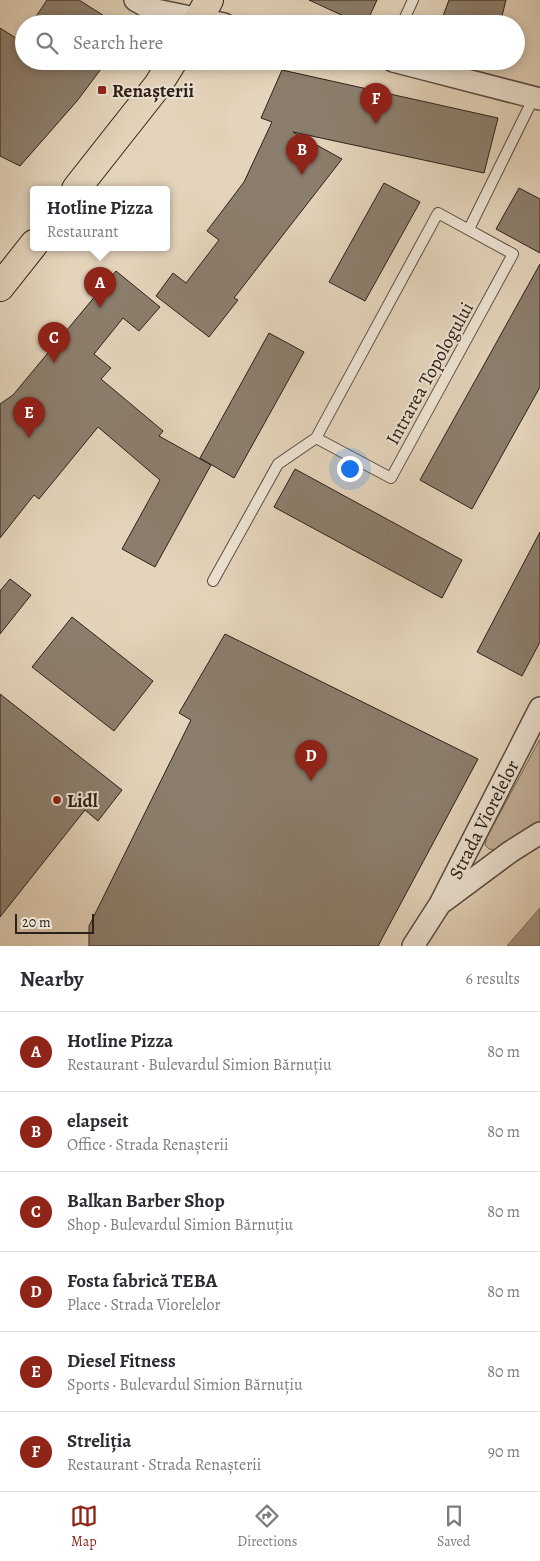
<!DOCTYPE html>
<meta charset="utf-8">
<style>
:root{--surface:#fff;--page:#f2f2f3;--text:#2b2b33;--muted:#7c7c81;--line:#e1e1e2;--accent:#8f2418}
body{margin:0;font-family:Alegreya,serif;background:var(--page);color:var(--text)}
.scale{position:absolute;left:15px;bottom:12px;width:79px;box-sizing:border-box;padding-left:5px;border:2px solid #2d2019;border-top:0;font-size:14px;line-height:18px;white-space:nowrap;color:#2d2019;-webkit-text-stroke:4px #ede3d3;paint-order:stroke}
.you{position:absolute;left:349px;top:468px;width:18px;height:18px;margin:-12px;border:4px solid #fff;border-radius:50%;background:#1a73e8;box-shadow:0 0 0 8px #1a73e833}
.badge{display:grid;place-items:center;width:32px;height:32px;border-radius:50%;background:var(--accent);color:#fff;font-size:16px;font-weight:700}
.pin{position:absolute;translate:-50% -41px;filter:drop-shadow(0 1px 2px #0008)}
.pin::after{content:'';position:absolute;top:26px;width:18px;height:15px;background:inherit;clip-path:polygon(0 0,100% 0,50% 100%)}
.popup{position:absolute;left:30px;top:186px;width:140px;height:65px;box-sizing:border-box;display:grid;place-content:center;border-radius:5px;background:var(--surface);filter:drop-shadow(0 1px 4px #0005);font-size:16px;white-space:nowrap;color:var(--muted)}
.popup b{font-size:19px;color:var(--text)}
.popup::after{content:'';position:absolute;left:50%;top:100%;margin-left:-10px;border:10px solid transparent;border-top-color:var(--surface)}
.list{margin:0;padding:0;list-style:none}
h2{display:flex;justify-content:space-between;align-items:center;height:65px;margin:0;padding:0 20px;font-size:21px}
h2 small{font-size:16px;font-weight:400;color:var(--muted)}
.list li{display:grid;grid-template-columns:32px 1fr auto;gap:15px;align-items:center;box-sizing:border-box;height:80px;padding:0 20px;border-top:1px solid var(--line)}
.list b{display:block;font-size:19px;white-space:nowrap}
.list p{margin:0;font-size:16px;white-space:nowrap;color:var(--muted)}
.list em{font-size:16px;font-style:normal;color:var(--muted)}
.icon{flex:none;width:28px;height:28px;fill:none;stroke:currentColor;stroke-width:2;stroke-linecap:round;stroke-linejoin:round}
.map{position:relative;flex:none;width:540px;height:946px;overflow:hidden}
.search{position:absolute;background:var(--surface);box-shadow:0 2px 8px #0003;left:15px;right:15px;top:15px;height:55px;display:flex;align-items:center;gap:12px;box-sizing:border-box;padding:0 18px;border-radius:28px;color:var(--muted);font-size:19px}
.sheet{height:545px;background:var(--surface)}
nav{display:flex;justify-content:space-around;align-items:center;box-sizing:border-box;height:70px;border-top:1px solid var(--line);background:var(--surface);font-size:14px;color:var(--muted)}
nav a{display:grid;justify-items:center;gap:2px}
nav .on{color:var(--accent)}
.map>svg:first-child{display:block}
.green{fill:#c5b59f;stroke:#796a5c}
.water{fill:#a69784;stroke:#766759}
.building{fill:#8c7e6d;stroke:#2d2019}
.lines{fill:none;stroke-linecap:round;stroke-linejoin:round}
.service-casing{stroke:#5b4d42;stroke-width:12}
.minor-casing{stroke:#5b4d42;stroke-width:24}
.primary-casing{stroke:#2d2019;stroke-width:30}
.service{stroke:#ede3d3;stroke-width:10}
.minor{stroke:#ede3d3;stroke-width:21}
.primary{stroke:#e4d4bb;stroke-width:28}
.poi-dot{fill:#8f2418;stroke:#ede3d3;stroke-width:2}
.labels{text-anchor:middle;stroke-width:4;stroke-linejoin:round;paint-order:stroke}
.poi-label{font-size:19px;font-weight:bold;fill:#2d2019;stroke:#ede3d3;text-anchor:start}
.street-label{font-size:19px;fill:#2d2019;stroke:#ede3d3}
</style>
<div class="map">
<svg width="540" height="946" viewBox="0 0 540 946">
<rect width="100%" height="100%" fill="#e4d4bb"/>
<filter id="stains"><feTurbulence type="fractalNoise" baseFrequency=".004" numOctaves="4"/><feColorMatrix values="0 0 0 0 .2 0 0 0 0 .09 0 0 0 0 .02 0 0 0 .5 -.17"/></filter>
<radialGradient id="worn" r=".72"><stop offset=".6" stop-color="#630" stop-opacity="0"/><stop offset="1" stop-color="#630" stop-opacity=".3"/></radialGradient>
<path class="green" d="M540,739v82l-45,29 -6,-1 -4,-4 2,-8z"/>
<path class="water" d="M540,908v38h-33z"/>
<path class="building" d="M47,0h32l38,24h-86z
M309,0h68l-11,24h-5z
M449,0h57l-6,24h-60z
M0,28l19,12 5,-6v27h83l-30,40 -57,65 -20,-10z
M457,61h32l-1,7z
M282,70l216,48 -14,55 -191,-41 49,27 -108,139 4,2 -29,37 -53,-41 17,-23 13,10 33,-43 -12,-9 37,-49 28,-60 -11,-4z
M384,183l36,19 -55,99 -36,-19z
M519,188l21,11v54l-44,-24z
M540,264v123l-68,122 -52,-29z
M116,271l44,36 -21,24 -16,-13 -29,36 17,14 -10,11 62,52 -4,5 52,29 -56,102 -33,-18 38,-69 -62,-53 -59,72 -5,-4 -34,43v-134l13,-9z
M269,333l35,19 -70,126 -34,-20z
M295,469l167,91 -20,38 -168,-91z
M540,532v110l-18,34 -45,-24z
M10,579l21,16 -31,39v-43z
M72,617l81,64 -39,50 -82,-64z
M225,634l253,125 -100,187h-289v-20l102,-206 -12,-7z
M0,694l122,96 -24,31 -13,-11 -85,107z"/>
<g class="lines">
<g class="service-casing">
<path id="service" d="M402,24l11,-24
M469,229l65,-132
M213,581l65,-117 38,-26 122,-225 75,41 -122,224 -75,-40"/>
</g>
<g class="minor-casing">
<g id="minor">
<path d="M135,0l16,9 73,15"/>
<path d="M393,61l147,38"/>
<path d="M444,901l66,-49 30,-19"/>
<path id="s1" d="M413,946l27,-42 100,-196"/>
</g>
</g>
<g class="primary-casing">
<path id="primary" d="M196,24l13,-24
M76,189l82,-104 15,-24
M0,287l34,-43"/>
</g>
<use href="#service" class="service"/>
<use href="#minor" class="minor"/>
<use href="#primary" class="primary"/>
</g>
<g class="poi-dot">
<rect x="97" y="85" width="10" height="10" rx="2.5"/>
<circle cx="57" cy="800" r="5"/>
</g>
<g class="labels">
<g class="poi-label">
<text x="112" y="97">Renașterii</text>
<text x="67" y="807">Lidl</text>
</g>
<g class="street-label">
<text transform="translate(429 373) rotate(-61)" y="7">Intrarea Topologului</text>
<text dy="7" stroke="none"><textPath href="#s1" startOffset="145">Strada Viorelelor</textPath></text>
</g>
</g>
<rect width="100%" height="100%" filter="url(#stains)"/>
<rect width="100%" height="100%" fill="url(#worn)"/>
</svg>
<div class="scale">20 m</div>
<div class="you"></div>
<div class="pin badge" style="left:100px;top:308px">A</div>
<div class="popup"><b>Hotline Pizza</b>Restaurant</div>
<div class="pin badge" style="left:302px;top:175px">B</div>
<div class="pin badge" style="left:54px;top:363px">C</div>
<div class="pin badge" style="left:311px;top:781px">D</div>
<div class="pin badge" style="left:29px;top:438px">E</div>
<div class="pin badge" style="left:376px;top:124px">F</div>
<div class="search"><svg class="icon" aria-label="search" viewBox="0 0 24 24"><circle cx="10" cy="10" r="6"/><path d="M15 15l6 6"/></svg>Search here</div>
</div>
<section class="sheet">
<h2>Nearby<small>6 results</small></h2>
<ul class="list">
<li><span class="badge">A</span><div><b>Hotline Pizza</b><p>Restaurant · Bulevardul Simion Bărnuțiu</p></div><em>80 m</em></li>
<li><span class="badge">B</span><div><b>elapseit</b><p>Office · Strada Renașterii</p></div><em>80 m</em></li>
<li><span class="badge">C</span><div><b>Balkan Barber Shop</b><p>Shop · Bulevardul Simion Bărnuțiu</p></div><em>80 m</em></li>
<li><span class="badge">D</span><div><b>Fosta fabrică TEBA</b><p>Place · Strada Viorelelor</p></div><em>80 m</em></li>
<li><span class="badge">E</span><div><b>Diesel Fitness</b><p>Sports · Bulevardul Simion Bărnuțiu</p></div><em>80 m</em></li>
<li><span class="badge">F</span><div><b>Streliția</b><p>Restaurant · Strada Renașterii</p></div><em>90 m</em></li>
</ul>
</section>
<nav>
<a class="on"><svg class="icon" aria-label="map" viewBox="0 0 24 24"><path d="M3 6l6-2 6 2 6-2v14l-6 2-6-2-6 2zM9 4v14M15 6v14"/></svg>Map</a>
<a><svg class="icon" aria-label="directions" viewBox="0 0 24 24"><path d="M12 3l9 9-9 9-9-9zM9 14v-3h6M13 9l2 2-2 2"/></svg>Directions</a>
<a><svg class="icon" aria-label="saved" viewBox="0 0 24 24"><path d="M7 4h10v16l-5-4-5 4z"/></svg>Saved</a>
</nav>
